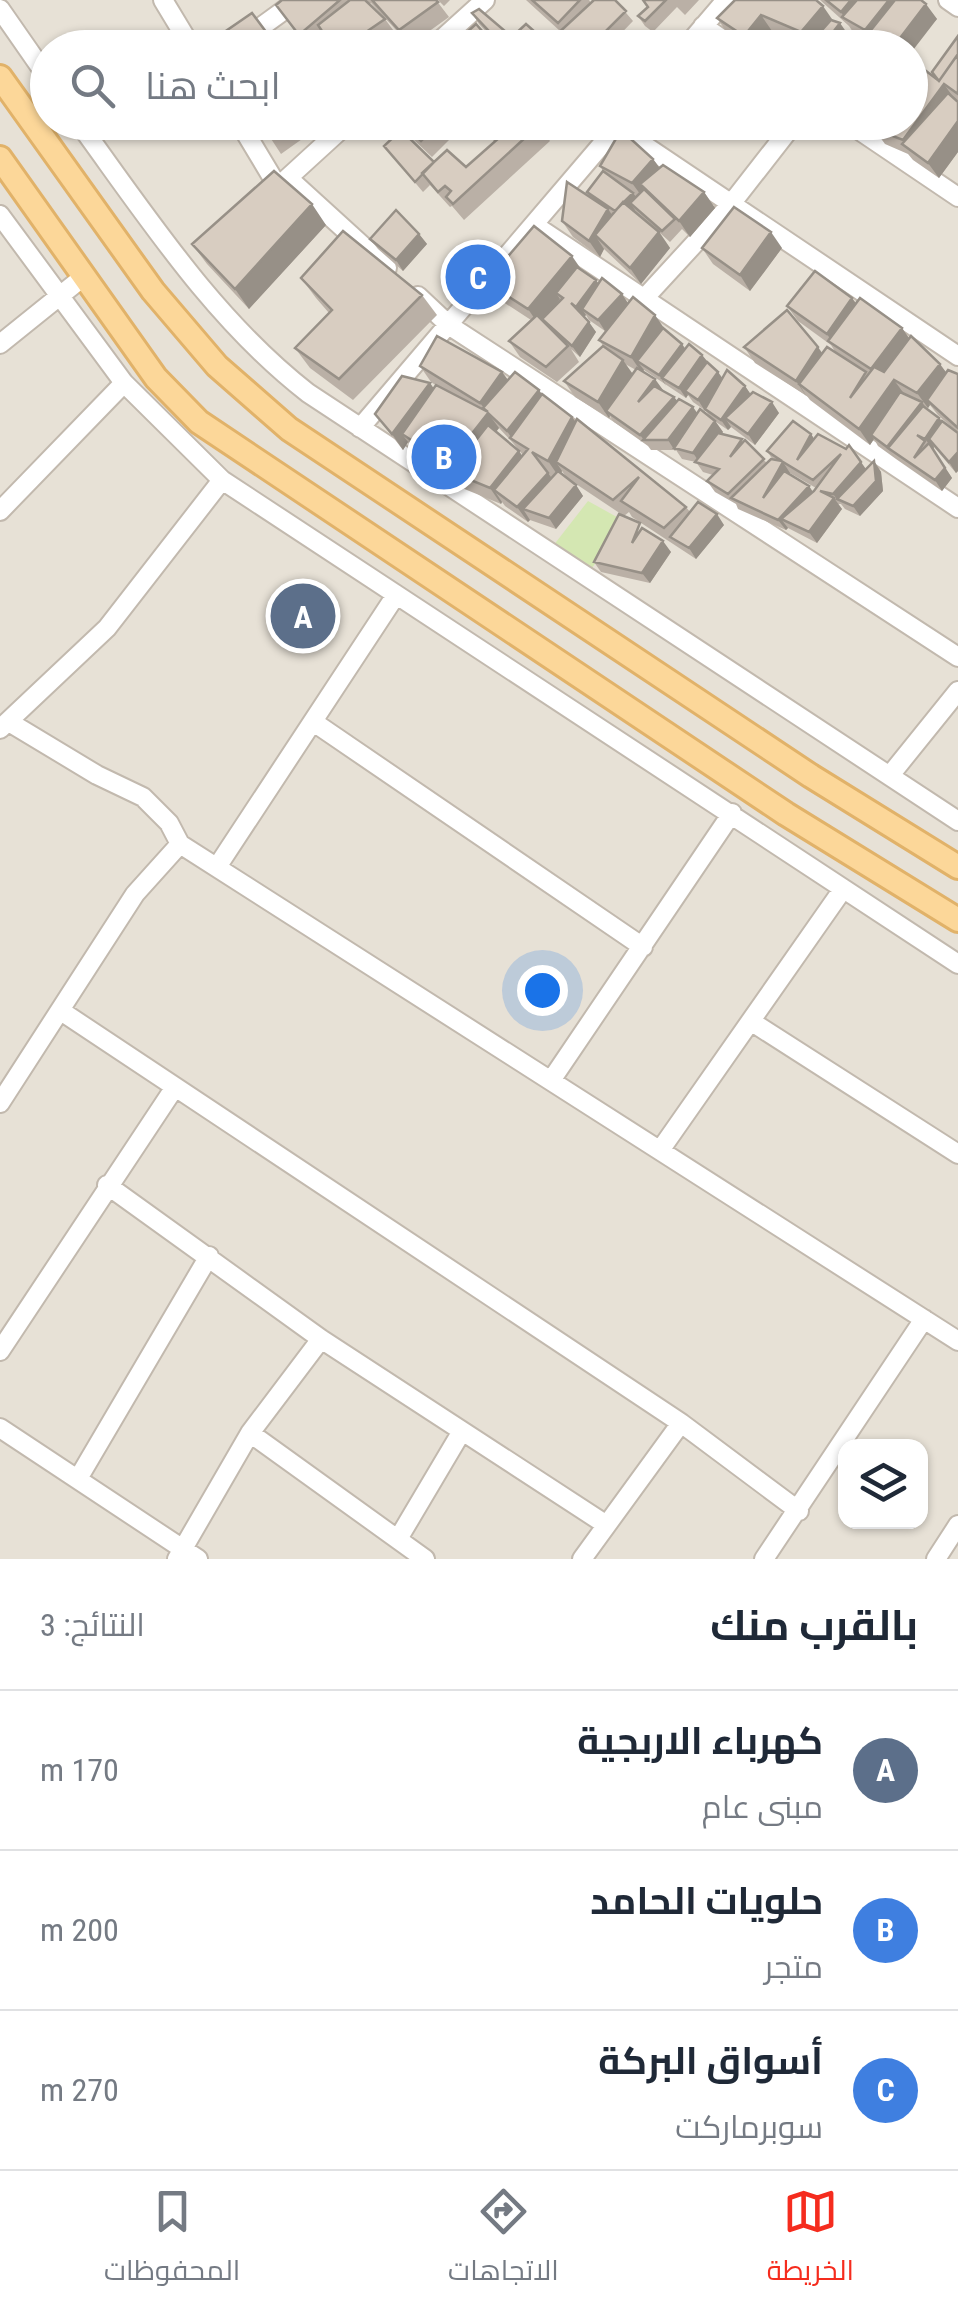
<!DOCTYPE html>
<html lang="ar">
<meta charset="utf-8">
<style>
:root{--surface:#fff;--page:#f2f2f3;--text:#1f2937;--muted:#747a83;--line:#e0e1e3;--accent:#f52c1e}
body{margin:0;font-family:"Roboto Condensed",Cairo,sans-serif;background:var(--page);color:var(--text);direction:rtl}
.controls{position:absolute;right:30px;bottom:30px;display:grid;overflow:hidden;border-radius:20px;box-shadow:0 2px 8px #0004}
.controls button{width:90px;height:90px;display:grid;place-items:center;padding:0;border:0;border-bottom:2px solid var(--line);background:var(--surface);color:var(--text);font:50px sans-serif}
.you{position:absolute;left:542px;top:990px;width:35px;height:35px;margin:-25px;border:8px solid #fff;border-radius:50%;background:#1a73e8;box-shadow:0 0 0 15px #1a73e833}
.badge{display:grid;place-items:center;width:65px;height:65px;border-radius:50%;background:var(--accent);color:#fff;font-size:32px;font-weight:700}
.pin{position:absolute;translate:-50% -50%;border:5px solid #fff;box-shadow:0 2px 10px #0006}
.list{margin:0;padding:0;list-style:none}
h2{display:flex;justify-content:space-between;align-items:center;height:130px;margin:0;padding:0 40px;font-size:42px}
h2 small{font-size:32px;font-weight:400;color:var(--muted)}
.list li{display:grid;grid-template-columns:65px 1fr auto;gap:30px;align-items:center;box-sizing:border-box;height:160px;padding:0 40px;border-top:2px solid var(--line)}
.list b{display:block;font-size:38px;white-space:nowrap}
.list p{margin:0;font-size:32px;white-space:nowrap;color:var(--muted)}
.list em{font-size:32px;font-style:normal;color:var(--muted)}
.icon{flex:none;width:55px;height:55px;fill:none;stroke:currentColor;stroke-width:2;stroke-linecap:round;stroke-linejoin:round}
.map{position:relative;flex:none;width:958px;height:1559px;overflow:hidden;direction:ltr}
.search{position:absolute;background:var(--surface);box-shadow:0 2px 8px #0004;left:30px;right:30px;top:30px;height:110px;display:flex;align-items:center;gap:25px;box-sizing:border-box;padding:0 35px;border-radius:55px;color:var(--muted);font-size:38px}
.sheet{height:610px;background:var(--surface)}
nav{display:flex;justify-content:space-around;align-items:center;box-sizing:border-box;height:140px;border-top:2px solid var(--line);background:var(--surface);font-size:28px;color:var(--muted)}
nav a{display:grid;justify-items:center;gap:5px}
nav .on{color:var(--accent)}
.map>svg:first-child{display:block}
.residential{fill:#e7e1d6;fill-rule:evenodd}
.green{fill:#d4e7b2}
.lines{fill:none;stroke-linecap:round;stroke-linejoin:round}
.minor-casing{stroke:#c2b9ae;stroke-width:22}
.major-casing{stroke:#e1b269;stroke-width:28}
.minor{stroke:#fff;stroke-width:18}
.major{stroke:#fcd799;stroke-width:22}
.wall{fill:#bab0a6;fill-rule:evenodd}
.shaded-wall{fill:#979087}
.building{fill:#d8cdc1;stroke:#979087;stroke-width:2.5}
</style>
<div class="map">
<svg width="958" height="1559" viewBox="0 0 958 1559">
<rect width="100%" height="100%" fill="#f4efe8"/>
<path class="residential" d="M0,0h958v1559h-958zM48,48h862v74h-862zM846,1446h74v76h-74z"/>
<path class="green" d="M588,501l36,20 -32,47 -39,-22z"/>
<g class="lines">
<g class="minor-casing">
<path id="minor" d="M163,0l29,48
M948,0l10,7
M0,9l48,69
M703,26l32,22
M232,48l66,-48
M432,48l53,-48
M685,48l41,-48
M78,122c70,96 136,198 230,271l650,428
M239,122l39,65
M847,122l111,75
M617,127l341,229
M288,178l99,90
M280,185l69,-63
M0,215l124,168 98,97 736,484
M534,225l424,283
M418,296l32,30 508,331
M639,304l92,-100 64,-82
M0,344l82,-66
M360,428l261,-306
M0,511l124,-128
M9,722l88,53 46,22 26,26 11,21
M315,723l328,224
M0,729l107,-101 115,-148
M891,774l67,-83
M217,867l179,-272
M61,1011l620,412 118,88
M752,1022l206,132
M552,1079l180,-266
M0,1103l135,-209 45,-50 778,497
M661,1149l182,-260
M107,1185l214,154 284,185
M0,1351l175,-264
M0,1428l198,131
M250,1433l175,126
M79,1477l130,-221
M398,1539l64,-108
M177,1559l73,-126 71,-94
M582,1559l99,-136
M764,1559l160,-240
M936,1559l22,-34"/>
</g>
<g class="major-casing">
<path id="major" d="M0,77l153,214 64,75 72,63 522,347 147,91
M0,158l156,220 43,44 587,392 172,106"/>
</g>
<use href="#minor" class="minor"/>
<use href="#major" class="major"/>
</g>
<path class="wall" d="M282,0h154l13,17 -39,28 -39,-42 -2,1 16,15 11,15 -20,14h-69l-31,-43z
M438,0h12l-6,6z
M526,0h63l2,3 1,-2 -1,-1h24l18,21 -26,27h-105l-23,-24 -7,-11 40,24 31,3 11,-3 6,-6z
M643,0h56l-14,15 -8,-8 -24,25 -8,-6 -7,-10 10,-9z
M735,0l98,20 14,13 -10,15h-31l1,-2 -35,-15 -13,17h-10l-21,-14 -11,-16z
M820,0h101l16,19 -27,29h-29l1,-2 -3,-4 -3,4 -23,-14 -4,-6z
M958,36v116l-19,26 -26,-18 -5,-6 -23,-10 -11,-15 62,-50z
M260,122h66l-45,32z
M395,122h57l6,9 -26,26z
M477,122h59l14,19 -86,79 -12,-14 -2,1 -20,-22 -7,7 -39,-46 50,16 32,5 29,-25 -12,-11z
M653,159l7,9 44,24 11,16 -25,29 -8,-8 -12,13 -10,-9 10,15 -29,36 -37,-35 -4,8 -27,-20 -11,-16 28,-24 -3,-5 16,-21 -3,-5z
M326,225l-77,84 -42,-45 -15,-20z
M419,234l8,10 -24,27 -25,-22 -8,-10z
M702,248h80l-32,43 -37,-27z
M581,270l17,13 24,11 6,9 38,28 19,18 17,6 20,24 23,7 5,8 29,19 -24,32 -24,-18 -3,3 -12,-8 7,10 -2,2 23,8 23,21 6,-3 -6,-9 44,-17 3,5 52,30 8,-8 7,11 2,19 -23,25 -15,-7 -4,-5h-3l4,5 -25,34 -29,-15 -2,2 -48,-21 -2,-5 -21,-12 -8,-11 6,-6 -10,-3 -7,-10 -14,-3 -6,-9h-25l-3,-4 -34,-24 -4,-6 -1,2 -34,-21 -11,-16 40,-34 -5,-7 17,-21 -11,12 -16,-11 -3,-5 -2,2 12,15 -16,25 -9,-8 8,13 -22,20 -37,-25 -11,-16 22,-21 -34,-22 -11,-16zM625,364l11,6 -3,4zM644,370l42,28 2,-3 5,7 13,9 5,7 -14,-5 -20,-12 -3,-4 -12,-7 -19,-19zM790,473l26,15 -3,4 -4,-6 -20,-12z
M301,278l121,17 15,20 -84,85 -43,-32 -15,-20 34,-35 -13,-15z
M852,298l4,5 46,25 7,10 38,35 11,1v97l-2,2 -22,-26 -1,2 19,29 -10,13 -46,-32 -18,-13 -4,-7 -4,6 -60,-45 -3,-4 -52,-33 -11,-16 78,7 14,-1 -5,-8 -33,-24 -11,-15zM930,405l8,10 20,18 -33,-26 3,1z
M420,366l82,6 6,8 31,10 2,4 31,23 4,4 110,86 4,5 34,13 -28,34 -64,-42 -3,-5 -5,4 -57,-38 -5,-7 -1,2 15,12 7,11 -27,33 -26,-9 -2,2 -23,-16 -3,-4 -1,2 -39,-16 -9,-12 -40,-26 -5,-8 -5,8 -28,-36 55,-31 3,5 4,-2 -6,-4zM499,428l14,15 10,12 -1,1 -26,-24z
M645,529l26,23 -21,31 -49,-11 -7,-10z"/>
<path class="shaded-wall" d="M851,0h25l-31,18 -4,-6z
M889,0h23l-41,30 8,12 -3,4 -11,-16z
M926,4l11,15 -27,35v-6h-15l-1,-2z
M823,6l11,16 -22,25 -11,-15z
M761,15l11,16 -13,17h-7l-8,-12z
M840,23l7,10 -10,15h-16z
M944,84l11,16 -46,49 -6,-9z
M958,121v31l-19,26 -11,-15z
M653,159l11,15 -24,10 7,9 -4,5 -11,-15z
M704,192l11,16 -25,29 -11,-16z
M633,193l8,10h-11l5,7 -11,13 -8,-11z
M312,204l14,21 -77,84 -14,-20z
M608,209l11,16 -24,10 9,14 -4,8 -11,-16z
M659,232l11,16 -29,36 -11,-16z
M771,232l11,16 -32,43 -10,-16z
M419,234l8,10 -24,27 -7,-11z
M572,256l11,16 -27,21 4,6 -21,26 -11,-16z
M596,280l7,10 -21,19 4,6 -2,2 -8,-10z
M622,294l7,11 -24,26 -7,-11z
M852,298l11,16 -29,31 -7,-11z
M655,315l11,16 -29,30 7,9 -2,3 -11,-16z
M589,322l7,10 -16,25 -8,-11z
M902,328l11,16 -31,41 -11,-16z
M682,344l7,10 -27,24 4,8 -7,-11z
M818,347l11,16 -30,21 8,13 -11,-16z
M702,355l8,10 -25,26 3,4 -2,3 -7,-10z
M623,360l11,16 -28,35 4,5 -1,2 -11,-16z
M940,364l11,15 -24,21 3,5 -2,3 -11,-15z
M502,372l11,15 -25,26 11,15 -38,49 -6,-3 -7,-10 40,-51 -8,-10z
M718,372l8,11 -21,28 -7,-11z
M655,379l8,11 -25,12z
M894,380l11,15 -34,40 3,4 -4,6 -11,-16z
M430,383l11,16 -39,35 6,8 -5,8 -11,-16z
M745,386l7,10 -27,22 6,9 -3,3 -7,-10z
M539,390l11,16 -38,33 -5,-8z
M674,397l8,10 -38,33 -4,-5z
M772,402l7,11 -24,32 -7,-11z
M922,402l7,11 -41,35 6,9 -7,-10z
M693,407l7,10 -25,34 -7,-11z
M572,417l11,15 -27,30 6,9 -3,6 -11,-16z
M939,418l8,10 -18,11 5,8 -1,2 19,29 -10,13 -7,-11 -2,-31 -8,-10z
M715,421l8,11 -23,31 -7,-10z
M811,434l7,11 -21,15z
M519,451l11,16 -36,23 8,12 -1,2 -11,-16z
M958,452v19l-2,2 -7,-11z
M874,461l7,11 2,19 -23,25 -7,-10z
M783,462l7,11 -20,35 -7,-10z
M861,462l7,10 -31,27 4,5 -8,-10z
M548,473l11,15 -36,21 7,11 -2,2 -11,-15z
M576,485l7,11 -27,33 -7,-11z
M809,486l7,11 -35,22 7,9 -2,2 -8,-10z
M834,498l8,11 -25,34 -8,-11z
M717,514l7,11 -28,34 -7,-11z
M663,541l8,11 -21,31 -8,-10z"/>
<path class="building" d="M282,0h58l-41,35 -23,-30z
M350,0h15l20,19 -22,15 8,7 -8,7h-56l19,-11 -8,-12z
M372,0h64l2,2 -39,28z
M532,0h48l-22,23z
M594,0h21l11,11 -28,28 -11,-7 15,16h-36l-12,-11z
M643,0h23l-21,21 -7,-5 10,-9z
M735,0h81l7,6 -22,26 -40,-17 -17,21 -27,-18z
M826,0h25l-10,12z
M857,0h32l-24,30 -23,-13z
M895,0h26l5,4 -32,42 -23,-16z
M479,9l33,28 14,-13 18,16 -8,8h-31l-33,-35z
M252,13l26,35h-69l-2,-4z
M831,20l9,3 -19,25h-15z
M476,24l21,24h-16l-15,-15z
M550,32l16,16h-29z
M958,36v18l-19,27 -7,-9z
M868,40l5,8h-11z
M958,54v40l-14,-10 -41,56 -29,-11 5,-7h31v-40l11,-15 18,14z
M948,93l10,9v19l-30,42 -26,-19z
M260,122h23l-16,12z
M401,122h39l-19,19z
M480,122h56l3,3 -86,79 -7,-7 5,-6 -6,-5 -7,6 -16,-19 25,-23 19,17 42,-37 -7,-7 -11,9z
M401,130l33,32 -19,20 -31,-36z
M621,130l32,29 -21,24 -32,-17z
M663,165l41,27 -25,29 -39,-37z
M274,171l38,33 -77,85 -43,-45z
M603,171l30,22 -18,18 -28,-19z
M567,182l41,27 -19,32 -27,-20z
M644,189l31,30 -13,12 -32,-28z
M623,202l36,30 -29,36 -35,-33z
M734,207l37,25 -31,43 -38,-27z
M396,210l23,24 -23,26 -26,-21z
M534,226l38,30 -44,53 -42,-27z
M343,231l79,64 -83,84 -44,-31 37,-38 -31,-32z
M577,267l19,13 -20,27 -5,-4 18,19 -17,24 -30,-27 21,-21 -7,-5z
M815,271l37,27 -25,36 -40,-28z
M602,278l20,16 -24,26 -16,-11z
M633,297l22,18 -24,42 -32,-17z
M860,298l42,30 -31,41 -43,-28z
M787,310l31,37 -22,34 -52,-34z
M537,315l31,31 -22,21 -37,-26z
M663,328l19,16 -23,31 -22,-14z
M437,336l65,36 -22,31 -60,-37z
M911,336l29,28 -23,29 -23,-13 -35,49 -60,-45 28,-37 39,25 -16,26 24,-31 10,5z
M689,344l13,11 -23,33 -17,-10z
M603,346l20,14 -25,42 -34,-21z
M707,362l11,10 -20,28 -13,-9z
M637,368l18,11 -17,23 16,-16 20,11 -34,38 -34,-24z
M727,370l18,16 -24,34 -16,-11z
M948,370l10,4v54l-31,-28z
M515,372l24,18 -32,41 -19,-18 -40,51 -46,-30 34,-49 52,27 -5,-4z
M402,376l28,7 -38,51 -17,-20z
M753,392l19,10 -24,32 -23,-16z
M900,392l22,10 -35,45 -16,-12z
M542,394l30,23 -24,44 -16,-9 16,21 -31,34 -23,-17 34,-41 -18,-11z
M679,399l14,8 -25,33h-25z
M923,406l16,12 -14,21 -8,-4 8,6 -11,17 15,-15 16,25 -10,12 -47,-32z
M700,409l15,12 -22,32 -19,-5z
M577,419l109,88 -22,21 -43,-27 18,-24 -26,23 -57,-38z
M793,421l18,13 -14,26 21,-26 28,15 3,-4 12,17 -28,32 -13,-3 14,7 -25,34 -28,-13 33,-28 27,-37 -28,26 -30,-18 -20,36 21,-27 25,15 -31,34 -47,-22 40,-39 11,2 -15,-10z
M942,421l16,12v19l-9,10 -20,-23z
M488,425l31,26 -29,37 -39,-16z
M718,433l24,6 -12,18 15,-17 19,19 -36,35 -21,-13 12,-12 -24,-7z
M874,461l2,20 -23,25 -16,-7z
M558,471l18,14 -27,33 -26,-9z
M698,502l19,12 -28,34 -19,-11z
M619,514l21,9 -8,20 10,-15 21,13 -21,32 -48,-11z"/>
</svg>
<div class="controls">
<button><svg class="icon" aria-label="layers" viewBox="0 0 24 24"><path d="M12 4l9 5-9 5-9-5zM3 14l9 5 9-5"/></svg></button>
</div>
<div class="you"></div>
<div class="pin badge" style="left:303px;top:616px;background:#5c6f8a">A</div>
<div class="pin badge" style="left:444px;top:457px;background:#3f7fe0">B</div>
<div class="pin badge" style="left:478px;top:277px;background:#3f7fe0">C</div>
<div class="search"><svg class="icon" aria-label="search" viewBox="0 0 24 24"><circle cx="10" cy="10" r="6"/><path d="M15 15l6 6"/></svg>ابحث هنا</div>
</div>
<section class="sheet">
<h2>بالقرب منك<small>النتائج: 3</small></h2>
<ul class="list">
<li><span class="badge" style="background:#5c6f8a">A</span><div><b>كهرباء الاربجية</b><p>مبنى عام</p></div><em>170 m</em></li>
<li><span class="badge" style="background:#3f7fe0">B</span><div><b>حلويات الحامد</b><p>متجر</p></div><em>200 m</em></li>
<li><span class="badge" style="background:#3f7fe0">C</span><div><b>أسواق البركة</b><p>سوبرماركت</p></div><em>270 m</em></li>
</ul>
</section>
<nav>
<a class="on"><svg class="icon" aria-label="map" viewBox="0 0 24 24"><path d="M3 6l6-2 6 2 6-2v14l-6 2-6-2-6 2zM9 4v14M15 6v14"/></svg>الخريطة</a>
<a><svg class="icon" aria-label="directions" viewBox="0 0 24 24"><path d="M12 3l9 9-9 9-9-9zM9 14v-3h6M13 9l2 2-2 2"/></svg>الاتجاهات</a>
<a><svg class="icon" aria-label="saved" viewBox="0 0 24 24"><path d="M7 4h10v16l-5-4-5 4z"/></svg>المحفوظات</a>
</nav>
